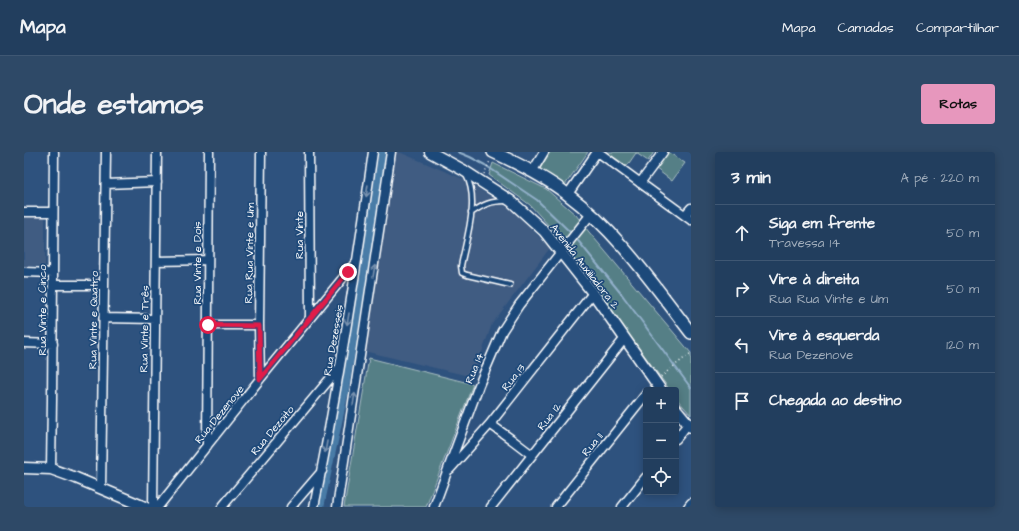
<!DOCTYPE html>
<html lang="pt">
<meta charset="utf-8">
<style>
:root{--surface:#223e5e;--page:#2e4967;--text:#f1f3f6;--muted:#a2aebc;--line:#3f5773;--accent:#e797bd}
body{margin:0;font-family:"Architects Daughter",sans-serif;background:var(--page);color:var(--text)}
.controls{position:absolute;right:12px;bottom:12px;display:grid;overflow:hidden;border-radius:4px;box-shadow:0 2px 10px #0003}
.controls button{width:36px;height:36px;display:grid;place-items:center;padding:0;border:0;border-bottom:1px solid var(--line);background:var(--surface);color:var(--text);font:20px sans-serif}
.stop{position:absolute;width:12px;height:12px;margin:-9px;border:3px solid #e11d48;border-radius:50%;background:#fff}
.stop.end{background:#e11d48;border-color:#fff;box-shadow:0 1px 4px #0008}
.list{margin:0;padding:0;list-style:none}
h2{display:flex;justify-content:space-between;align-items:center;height:52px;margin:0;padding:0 16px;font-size:17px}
h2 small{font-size:13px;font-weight:400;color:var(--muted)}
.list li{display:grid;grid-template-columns:26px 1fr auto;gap:12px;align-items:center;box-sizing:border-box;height:56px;padding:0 16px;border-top:1px solid var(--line)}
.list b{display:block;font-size:15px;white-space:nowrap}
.list p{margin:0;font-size:13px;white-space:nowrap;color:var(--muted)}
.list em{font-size:13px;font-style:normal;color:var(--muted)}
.icon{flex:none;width:22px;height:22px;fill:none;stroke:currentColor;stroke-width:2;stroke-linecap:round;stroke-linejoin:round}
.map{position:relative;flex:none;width:667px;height:355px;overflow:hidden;border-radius:4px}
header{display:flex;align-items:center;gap:24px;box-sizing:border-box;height:56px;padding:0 20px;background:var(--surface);border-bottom:1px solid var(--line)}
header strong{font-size:19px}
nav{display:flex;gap:22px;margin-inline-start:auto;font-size:14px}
.intro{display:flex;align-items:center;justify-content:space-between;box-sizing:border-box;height:96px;padding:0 24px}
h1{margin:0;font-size:28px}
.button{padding:10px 18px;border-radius:4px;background:var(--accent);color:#111;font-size:14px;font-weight:700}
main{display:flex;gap:24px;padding:0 24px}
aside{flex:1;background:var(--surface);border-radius:4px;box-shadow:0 2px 10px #0003}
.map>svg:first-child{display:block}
.built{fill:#405c82}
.green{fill:#557f86;stroke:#aabfc2}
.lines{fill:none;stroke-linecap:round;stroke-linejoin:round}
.stream{stroke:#92b0ca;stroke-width:2}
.canal{stroke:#4a7ba7;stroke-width:8}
.service-casing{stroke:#fff;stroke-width:7}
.minor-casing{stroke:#fff;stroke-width:11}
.tertiary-casing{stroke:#fff;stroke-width:13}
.secondary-casing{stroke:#fff;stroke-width:14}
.path{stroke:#fff;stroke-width:1.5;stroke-dasharray:1 3;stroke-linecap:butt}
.service{stroke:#1f4a7a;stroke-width:4}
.minor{stroke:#1f4a7a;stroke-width:8}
.tertiary{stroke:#1f4a7a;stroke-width:10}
.secondary{stroke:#1f4a7a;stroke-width:11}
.oneway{stroke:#7992af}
.route{stroke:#e11d48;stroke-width:5}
.labels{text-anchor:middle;stroke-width:3.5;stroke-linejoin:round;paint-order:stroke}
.street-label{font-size:11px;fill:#fff;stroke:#1f4a7a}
</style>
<header>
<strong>Mapa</strong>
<nav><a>Mapa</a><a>Camadas</a><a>Compartilhar</a></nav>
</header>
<div class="intro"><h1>Onde estamos</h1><a class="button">Rotas</a></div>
<main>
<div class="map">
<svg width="667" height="355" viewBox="0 0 667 355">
<rect width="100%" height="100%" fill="#2e527e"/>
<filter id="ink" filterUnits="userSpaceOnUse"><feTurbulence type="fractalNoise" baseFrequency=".025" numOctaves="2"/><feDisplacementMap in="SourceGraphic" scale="8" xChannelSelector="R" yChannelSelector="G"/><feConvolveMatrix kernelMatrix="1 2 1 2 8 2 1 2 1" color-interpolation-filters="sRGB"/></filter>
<g filter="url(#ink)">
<path class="built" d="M370,0h5l64,27 49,31 38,38 -58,76 -19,53 -109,-26z
M0,66h21v48h-21z"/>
<path class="green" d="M526,0h38l-23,33 -25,-16z
M582,0h48l-6,9 -12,-8 -9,13z
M644,0l17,11 -13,18 -17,-13z
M469,11l53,26 30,26 13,17 102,121v62l-15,-17v-8h-6l-92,-124 -18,-28 -30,-33 -41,-30z
M345,206l104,26 -47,123h-82z"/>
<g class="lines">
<path class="stream" d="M434,0l12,5 15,8 52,35 35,34
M551,85l48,59 68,92"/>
<path class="canal" d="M296,355l24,-113 38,-236v-6"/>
<g class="service-casing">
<path id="service" d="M442,23c14,25 0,64 -5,91l1,7 5,2 43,10
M447,61c13,-9 20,-12 35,-12"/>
</g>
<g class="minor-casing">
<path id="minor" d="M285,0l1,166
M574,0l93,68
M508,20l12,-20
M616,31l23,-31
M82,32l51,-2
M544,42l29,-42
M0,60h29
M661,63l6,-7
M132,109l52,-1
M0,120l29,1
M29,133h51
M80,166l51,1
M184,173h51
M0,191l29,1
M236,227l-1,-54 2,-173
M466,272l21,15 21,16
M652,287l12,-15
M183,294l2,-294
M27,317l1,-69 2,-248
M426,317l40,-45 103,-131
M77,336l5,-336
M129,355l4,-355
M134,355l102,-128 96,-117
M198,355l117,-139
M267,355l31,-36
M290,355c24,-117 42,-236 59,-355
M313,355l54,-355
M410,355l45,-122 23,-54 17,-26 72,-91
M467,355l134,-169
M532,355l90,-113
M598,355l24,-30
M664,355l3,-4"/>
</g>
<g class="tertiary-casing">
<path id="tertiary" d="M406,0l33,18 48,31 33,30 49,62 68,97
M652,257l15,18
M0,316l27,1 25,9 69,29"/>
</g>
<g class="secondary-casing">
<path id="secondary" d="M469,0c26,12 52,25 74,42 49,36 87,91 124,139"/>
</g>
<path class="path" d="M460,22l6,-13
M637,225l8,-7 22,-17"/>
<use href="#service" class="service"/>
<use href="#minor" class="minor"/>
<use href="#tertiary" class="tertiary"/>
<use href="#secondary" class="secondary"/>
</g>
<defs><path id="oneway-shaft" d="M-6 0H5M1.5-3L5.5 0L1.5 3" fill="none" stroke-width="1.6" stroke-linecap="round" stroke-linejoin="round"/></defs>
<g class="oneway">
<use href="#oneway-shaft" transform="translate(343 39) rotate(98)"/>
<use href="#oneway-shaft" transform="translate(350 119) rotate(-81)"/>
<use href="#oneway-shaft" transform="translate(324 167) rotate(100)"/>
<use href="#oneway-shaft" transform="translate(330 247) rotate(-81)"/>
<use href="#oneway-shaft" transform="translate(302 295) rotate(100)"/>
</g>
</g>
<g class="lines" filter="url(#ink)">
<path class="route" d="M184,173l51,1 1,53 88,-107"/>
</g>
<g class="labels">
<g class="street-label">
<text transform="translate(275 83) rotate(-90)" y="4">Rua Vinte</text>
<text transform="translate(225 101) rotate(-89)" y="4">Rua Rua Vinte e Um</text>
<text transform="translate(173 111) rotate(-90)" y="4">Rua Vinte e Dois</text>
<text transform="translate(561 114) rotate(52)" y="4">Avenida Auxiliadora 2</text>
<text transform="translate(18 158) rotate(-90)" y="4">Rua Vinte e Cinco</text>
<text transform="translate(69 168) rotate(-89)" y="4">Rua Vinte e Quatro</text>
<text transform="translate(120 177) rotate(-89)" y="4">Rua Vinte e Três</text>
<text transform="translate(309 188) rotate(-80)" y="4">Rua Dezesseis</text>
<text transform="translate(450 216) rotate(-68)" y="4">Rua 14</text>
<text transform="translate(489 225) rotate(-52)" y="4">Rua 13</text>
<text transform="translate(195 262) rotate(-51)" y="4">Rua Dezenove</text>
<text transform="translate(525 264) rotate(-52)" y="4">Rua 12</text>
<text transform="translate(248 278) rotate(-50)" y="4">Rua Dezoito</text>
<text transform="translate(568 292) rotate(-51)" y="4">Rua 11</text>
</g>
</g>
</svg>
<div class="controls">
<button>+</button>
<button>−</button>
<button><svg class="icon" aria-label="locate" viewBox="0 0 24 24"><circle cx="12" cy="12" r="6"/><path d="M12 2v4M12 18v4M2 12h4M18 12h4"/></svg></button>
</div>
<div class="stop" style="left:184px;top:173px"></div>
<div class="stop end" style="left:324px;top:120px"></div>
</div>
<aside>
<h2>3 min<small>A pé · 220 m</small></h2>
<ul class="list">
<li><svg class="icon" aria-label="ahead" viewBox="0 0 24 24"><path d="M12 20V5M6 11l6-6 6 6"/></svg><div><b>Siga em frente</b><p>Travessa 14</p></div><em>50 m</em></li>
<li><svg class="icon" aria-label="right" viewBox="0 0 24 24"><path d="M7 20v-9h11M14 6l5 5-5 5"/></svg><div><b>Vire à direita</b><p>Rua Rua Vinte e Um</p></div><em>50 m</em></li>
<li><svg class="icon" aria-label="left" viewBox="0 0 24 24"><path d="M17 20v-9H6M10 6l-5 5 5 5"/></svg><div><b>Vire à esquerda</b><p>Rua Dezenove</p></div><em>120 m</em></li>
<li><svg class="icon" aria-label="arrive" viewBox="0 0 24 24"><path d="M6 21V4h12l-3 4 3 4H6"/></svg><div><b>Chegada ao destino</b></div></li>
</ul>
</aside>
</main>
